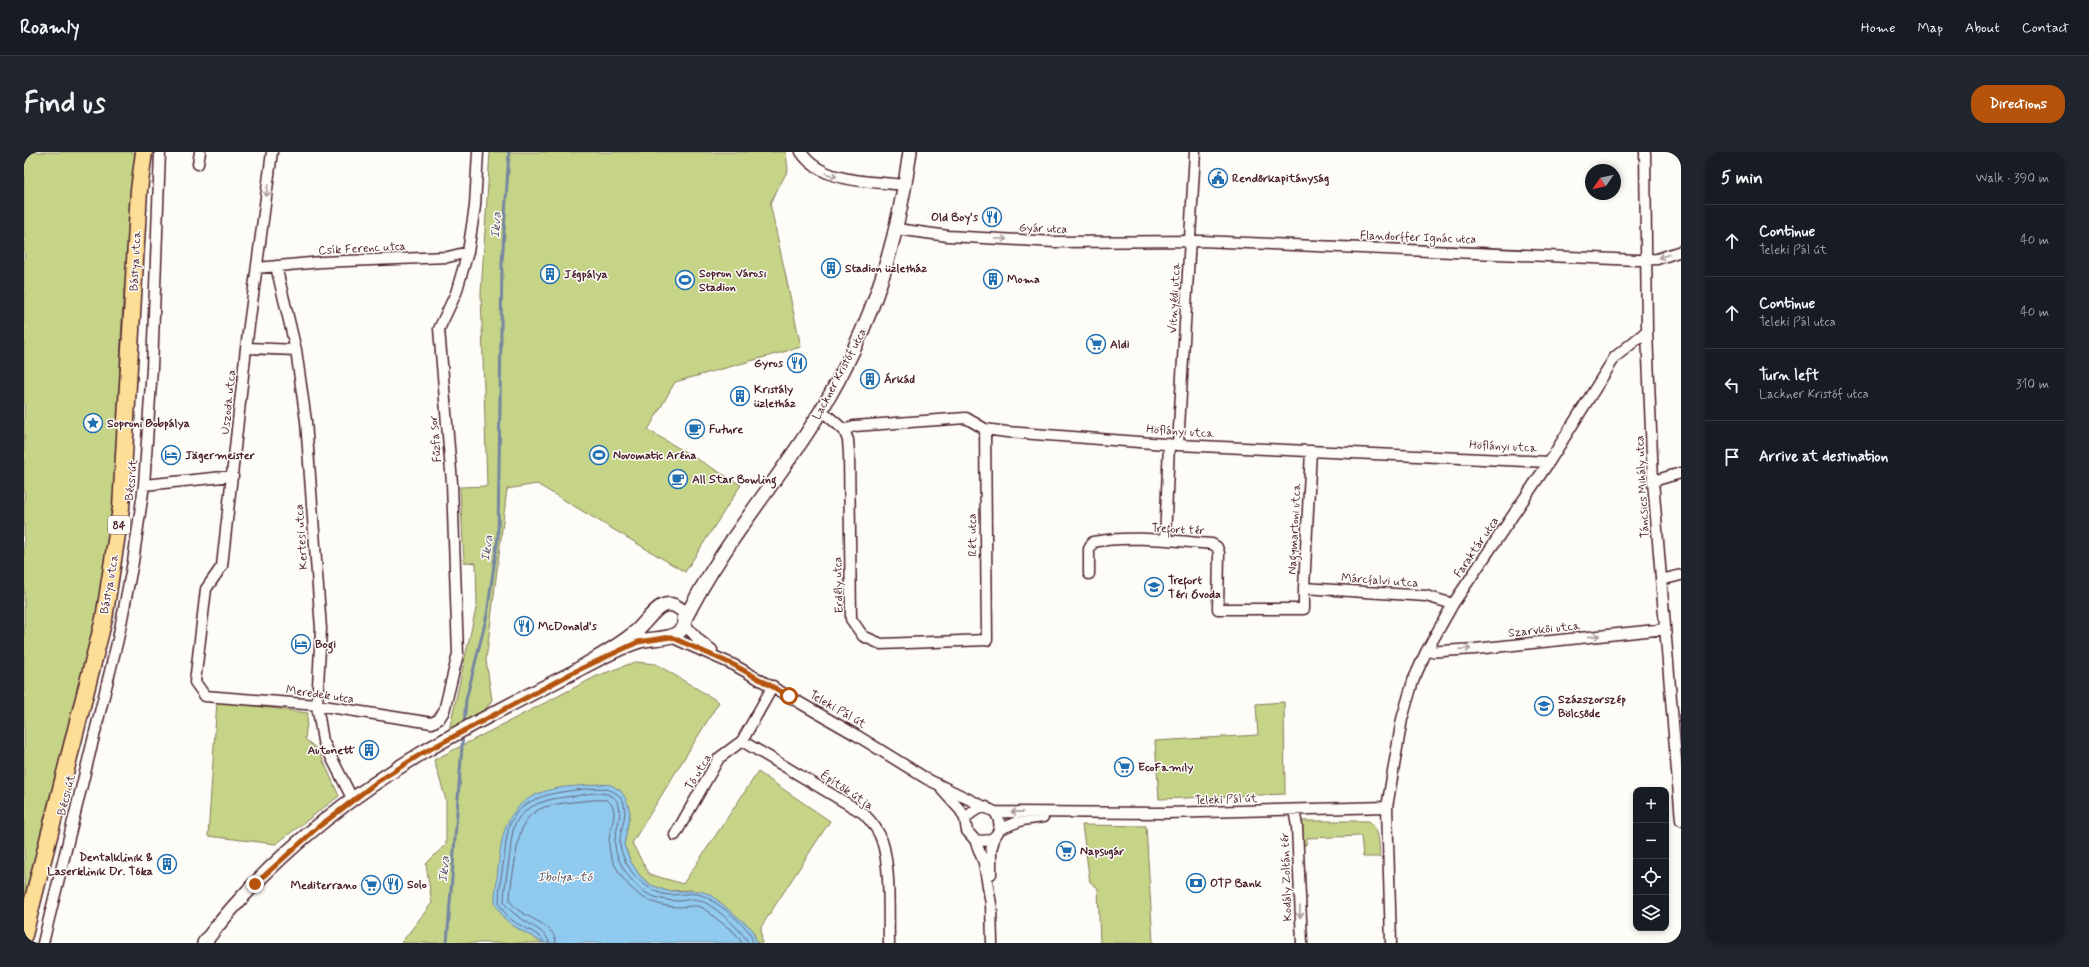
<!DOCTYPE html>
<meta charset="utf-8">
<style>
:root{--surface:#171b24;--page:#20242c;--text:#f1f3f6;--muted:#9ea1a6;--line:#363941;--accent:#b45309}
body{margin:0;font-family:Mynerve,sans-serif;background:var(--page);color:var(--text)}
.controls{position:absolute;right:12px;bottom:12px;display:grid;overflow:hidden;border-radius:8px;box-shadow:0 2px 6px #0003}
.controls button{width:36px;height:36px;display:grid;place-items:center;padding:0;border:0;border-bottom:1px solid var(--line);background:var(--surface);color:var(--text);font:20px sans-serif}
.compass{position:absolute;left:1561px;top:12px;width:36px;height:36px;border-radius:50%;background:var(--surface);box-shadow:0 2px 6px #0003;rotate:236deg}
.stop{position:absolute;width:12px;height:12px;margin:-9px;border:3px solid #b45309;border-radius:50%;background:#fff}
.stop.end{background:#b45309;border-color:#fff;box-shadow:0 1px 4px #0008}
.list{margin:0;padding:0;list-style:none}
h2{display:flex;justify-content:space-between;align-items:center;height:52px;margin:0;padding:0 16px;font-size:17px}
h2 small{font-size:13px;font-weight:400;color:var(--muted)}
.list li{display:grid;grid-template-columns:26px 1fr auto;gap:12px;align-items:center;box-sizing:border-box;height:72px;padding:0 16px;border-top:1px solid var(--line)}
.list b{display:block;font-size:15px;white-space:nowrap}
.list p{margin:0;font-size:13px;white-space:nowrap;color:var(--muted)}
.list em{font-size:13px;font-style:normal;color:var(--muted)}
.icon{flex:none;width:22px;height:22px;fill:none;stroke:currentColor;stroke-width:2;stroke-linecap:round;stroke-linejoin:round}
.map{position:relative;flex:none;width:1657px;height:791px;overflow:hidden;border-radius:16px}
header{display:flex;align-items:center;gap:24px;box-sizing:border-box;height:56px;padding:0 20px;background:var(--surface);border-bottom:1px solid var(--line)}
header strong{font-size:19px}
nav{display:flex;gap:22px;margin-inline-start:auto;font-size:14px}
.intro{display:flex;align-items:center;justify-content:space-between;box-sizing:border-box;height:96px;padding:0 24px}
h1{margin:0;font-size:28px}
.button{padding:10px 18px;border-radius:16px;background:var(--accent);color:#fff;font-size:14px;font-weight:700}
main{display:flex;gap:24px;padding:0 24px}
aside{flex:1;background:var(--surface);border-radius:16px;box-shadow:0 2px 6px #0003}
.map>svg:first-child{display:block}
.green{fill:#c6d488;stroke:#887a5a}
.water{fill:#90caef;stroke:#7486a1}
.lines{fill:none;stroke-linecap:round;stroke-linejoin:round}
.shore{stroke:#666379;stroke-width:1}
.stream{stroke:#7486a1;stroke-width:3}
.minor-casing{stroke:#4a1f2b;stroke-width:13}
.tertiary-casing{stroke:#4a1f2b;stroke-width:16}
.primary-casing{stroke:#4a1f2b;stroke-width:19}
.minor{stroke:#fdfcf7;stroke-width:10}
.tertiary{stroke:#fdfcf7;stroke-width:13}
.primary{stroke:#fedd96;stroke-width:16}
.oneway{stroke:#ac999b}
.route{stroke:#b45309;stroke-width:5}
.labels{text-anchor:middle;stroke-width:3;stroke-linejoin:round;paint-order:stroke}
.shield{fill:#fdfcf7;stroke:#806168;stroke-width:1}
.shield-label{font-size:11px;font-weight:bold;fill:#4a1f2b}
.poi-label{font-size:12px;font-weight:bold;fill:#4a1f2b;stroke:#fdfcf7;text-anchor:start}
.street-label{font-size:12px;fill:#4a1f2b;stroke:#fdfcf7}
.water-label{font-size:13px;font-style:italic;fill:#5f5266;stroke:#fdfcf7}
</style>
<header>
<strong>Roamly</strong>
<nav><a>Home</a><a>Map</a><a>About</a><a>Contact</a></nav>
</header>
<div class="intro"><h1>Find us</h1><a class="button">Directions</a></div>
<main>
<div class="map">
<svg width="1657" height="791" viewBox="0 0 1657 791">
<rect width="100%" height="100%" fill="#fdfcf7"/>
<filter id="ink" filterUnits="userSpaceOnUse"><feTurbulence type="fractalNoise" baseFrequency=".025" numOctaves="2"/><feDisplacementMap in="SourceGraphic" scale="8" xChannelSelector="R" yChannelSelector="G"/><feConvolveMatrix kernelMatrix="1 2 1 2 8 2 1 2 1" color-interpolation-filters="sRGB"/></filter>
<g filter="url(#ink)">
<path class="green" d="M0,0h112l-14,165 -9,214 -20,109 -69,268z
M466,0h296l2,18 -18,33 31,144 -126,35 -27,48 93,55 -56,87 -148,-88 -30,5 -21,171 6,40 -6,9 -37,21 28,-126 -1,-41 -12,-1 -4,-75 27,-1 -6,-193z
M611,510l21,2 63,38 -87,141 17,31 34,10 75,-112 72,49 -69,106 1,16h-5l-5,-14 -41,-34 -19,-5 -25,1 -16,-6 -11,-9 -9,-14 -7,-17 6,-33 -118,113 31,18h-142l31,-40 -6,-39 20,-20v-44l-12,-40 163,-84z
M193,549l91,12 -3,26 14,12 20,45 -63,48 -68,-8z
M1260,550l1,92 -126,5 -4,-58 103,-6 -2,-31z
M1278,669h67c11,10 10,21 11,36h-17l-2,-21 -54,2 -1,7h-6z
M1058,673l64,1 7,117h-53l-2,-55 -8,-6z"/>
<path class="water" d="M574,632l13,1 10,6 6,10 3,11 -6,33 7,17 9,14 11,9 16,6h34l10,4 41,34 5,14h-214l-31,-18 -8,-7 -9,-14v-9c7,-51 1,-95 63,-107 13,-2 27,-2 40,-4z"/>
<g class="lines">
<path class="shore" d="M520,791c-1,-9 -23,-16 -31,-22 -6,-5 -11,-11 -14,-18 0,-15 3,-30 5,-45 2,-12 2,-25 7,-36 12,-25 41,-29 65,-32 13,-1 30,-5 41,4 17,13 1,35 3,51 2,16 15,34 28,42 21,15 35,3 53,8 11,3 41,27 48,37 2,3 3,7 4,11
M525,791c0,-14 -36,-23 -45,-41 0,-14 3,-28 5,-42 2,-12 2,-25 6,-36 11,-22 38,-26 60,-28 11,-2 29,-6 38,1 15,12 0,34 2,49 2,17 17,38 31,47 11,6 23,8 35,8 6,-1 12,-3 18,-1 12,3 46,32 49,43
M532,791c-1,-22 -36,-24 -46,-42 0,-14 3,-27 5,-40 6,-43 12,-55 58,-59 11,-1 22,-3 34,-2 4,3 7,7 7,13 0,11 -6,21 -5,33 1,18 20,44 35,52 11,6 23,9 35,9 9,0 16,-3 24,1l33,26 6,9"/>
<path class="stream" d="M440,572l2,-24 21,-85 11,-78 4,-273 7,-112
M423,791l16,-210"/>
<g class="minor-casing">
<path id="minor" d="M248,0l-26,196 -24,218 -16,23 -11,93 10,14 112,9 115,18 7,-4 5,-8 14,-57 -6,-171 -13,-154 17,-36 12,-41 7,-46 3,-54
M777,0c21,32 70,29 104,33
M1621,0l2,179 6,150 28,339
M174,12l2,-12
M873,77l51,7 107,6 146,-1 436,19 20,-1 24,-8
M252,114l20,84 10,71 15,208 -4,76 6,36 30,59
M233,116l64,-6 127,-5 20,-5
M222,196l50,2
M797,258l23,20 10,-4 112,-8 19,11 22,3 171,13 371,17
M820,278l4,10 1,14 2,165 12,17 18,8 106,-4 -2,-211
M1154,293l17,-293
M1629,329l28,-8
M120,333l89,-9
M1141,388l4,-96
M1065,422v-25l4,-7c36,-7 81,-1 119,2l5,3 2,6 -1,56h86v-21l7,-137
M1637,428l20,-5
M1280,436l122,8 27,8
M661,473l15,16 12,9
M647,485l63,28 122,70 71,44 68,33c11,18 0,32 -20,28
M1402,500l49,-3 190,-20
M718,589l121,72c8,8 16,17 19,28 9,27 6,73 7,102
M918,638l19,21 4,8 2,12 8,9 9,23 8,47
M1270,658l3,16 5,117
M971,660l171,1 221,-6
M941,667c6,-7 11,-10 21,-12
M976,677l22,-9 21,-3
M651,683l44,-77 23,-17 31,-55
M967,722v-24l4,-14
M967,752l1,39
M19,791l75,-304 15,-77 11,-77 8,-117 8,-216
M1367,791l-4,-136 15,-88 11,-38 13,-29 27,-48 96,-142 66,-105 32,-26"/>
</g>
<g class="tertiary-casing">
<path id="tertiary" d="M661,467c33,-67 83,-126 124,-189 58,-91 86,-172 101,-278
M180,791c58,-77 135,-140 218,-190 49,-29 101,-55 152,-81 21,-11 43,-24 66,-31 16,-4 36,0 45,-16l-1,-13c-7,-6 -13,-10 -22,-6 -8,3 -20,21 -28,27 -18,15 -40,26 -60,39"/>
</g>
<g class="primary-casing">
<path id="primary" d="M0,783l80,-316 17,-111 18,-318 5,-38"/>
</g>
<use href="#minor" class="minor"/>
<use href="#tertiary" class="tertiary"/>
<use href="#primary" class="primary"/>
</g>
<defs><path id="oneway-shaft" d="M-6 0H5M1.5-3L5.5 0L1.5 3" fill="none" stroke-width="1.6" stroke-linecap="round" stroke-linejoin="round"/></defs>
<g class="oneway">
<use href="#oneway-shaft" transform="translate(807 23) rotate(18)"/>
<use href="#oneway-shaft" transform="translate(243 39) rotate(97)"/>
<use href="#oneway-shaft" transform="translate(977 87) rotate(3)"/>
<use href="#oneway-shaft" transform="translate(1640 104) rotate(162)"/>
<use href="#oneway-shaft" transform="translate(1570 484) rotate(-6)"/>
<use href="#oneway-shaft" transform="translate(1441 497) rotate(-3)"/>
<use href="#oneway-shaft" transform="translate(993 660) rotate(179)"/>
<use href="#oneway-shaft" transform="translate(1276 760) rotate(88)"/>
</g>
</g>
<g class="lines" filter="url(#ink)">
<path class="route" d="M231,732l62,-56 60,-46 44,-28 153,-82 64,-30 33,-5 63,28 55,31"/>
</g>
<defs>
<g id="civic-ring" transform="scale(1)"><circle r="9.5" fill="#fdfcf7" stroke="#1f6fb2" stroke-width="1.5"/><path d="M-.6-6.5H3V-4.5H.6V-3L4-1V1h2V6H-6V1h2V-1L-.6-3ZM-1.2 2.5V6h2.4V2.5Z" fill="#1f6fb2"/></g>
<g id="restaurant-ring" transform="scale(1)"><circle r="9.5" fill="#fdfcf7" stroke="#1f6fb2" stroke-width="1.5"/><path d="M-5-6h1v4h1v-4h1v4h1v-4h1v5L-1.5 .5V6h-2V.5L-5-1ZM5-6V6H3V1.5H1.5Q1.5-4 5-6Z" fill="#1f6fb2"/></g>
<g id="building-ring" transform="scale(1)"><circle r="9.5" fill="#fdfcf7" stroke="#1f6fb2" stroke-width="1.5"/><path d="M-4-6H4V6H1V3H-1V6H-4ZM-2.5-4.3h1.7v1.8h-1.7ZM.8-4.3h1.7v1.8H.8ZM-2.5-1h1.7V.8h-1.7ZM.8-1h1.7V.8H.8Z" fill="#1f6fb2"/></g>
<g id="stadium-ring" transform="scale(1)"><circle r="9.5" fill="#fdfcf7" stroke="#1f6fb2" stroke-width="1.5"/><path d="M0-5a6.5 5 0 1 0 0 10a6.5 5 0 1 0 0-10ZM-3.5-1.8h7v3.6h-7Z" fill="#1f6fb2"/></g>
<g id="supermarket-ring" transform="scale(1)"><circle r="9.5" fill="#fdfcf7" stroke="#1f6fb2" stroke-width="1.5"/><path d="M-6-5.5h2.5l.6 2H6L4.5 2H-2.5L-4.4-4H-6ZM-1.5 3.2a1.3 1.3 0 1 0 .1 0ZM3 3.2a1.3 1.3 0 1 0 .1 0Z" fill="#1f6fb2"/></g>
<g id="sight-ring" transform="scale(1)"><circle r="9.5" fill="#fdfcf7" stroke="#1f6fb2" stroke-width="1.5"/><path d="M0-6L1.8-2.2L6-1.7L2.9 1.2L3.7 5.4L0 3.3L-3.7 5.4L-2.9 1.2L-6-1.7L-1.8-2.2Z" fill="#1f6fb2"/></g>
<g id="cafe-ring" transform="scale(1)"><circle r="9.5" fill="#fdfcf7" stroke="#1f6fb2" stroke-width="1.5"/><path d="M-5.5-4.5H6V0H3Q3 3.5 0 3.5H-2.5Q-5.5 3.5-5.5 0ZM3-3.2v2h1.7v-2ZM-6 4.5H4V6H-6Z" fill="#1f6fb2"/></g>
<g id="hotel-ring" transform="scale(1)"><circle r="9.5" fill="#fdfcf7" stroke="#1f6fb2" stroke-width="1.5"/><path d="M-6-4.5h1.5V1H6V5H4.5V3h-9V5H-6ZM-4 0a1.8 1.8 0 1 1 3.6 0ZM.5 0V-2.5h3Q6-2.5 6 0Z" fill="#1f6fb2"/></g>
<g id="school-ring" transform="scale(1)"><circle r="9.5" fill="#fdfcf7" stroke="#1f6fb2" stroke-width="1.5"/><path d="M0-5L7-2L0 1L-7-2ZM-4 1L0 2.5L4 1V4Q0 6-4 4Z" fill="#1f6fb2"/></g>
<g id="bank-ring" transform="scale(1)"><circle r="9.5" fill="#fdfcf7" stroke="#1f6fb2" stroke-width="1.5"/><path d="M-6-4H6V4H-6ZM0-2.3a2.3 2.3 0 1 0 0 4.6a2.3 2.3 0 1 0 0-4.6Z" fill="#1f6fb2"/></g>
</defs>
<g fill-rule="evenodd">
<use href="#civic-ring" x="1194" y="26"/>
<use href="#restaurant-ring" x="968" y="65"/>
<use href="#building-ring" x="807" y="116"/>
<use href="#building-ring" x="526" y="122"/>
<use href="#building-ring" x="969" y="127"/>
<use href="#stadium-ring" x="661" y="128"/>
<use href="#supermarket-ring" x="1072" y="192"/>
<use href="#restaurant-ring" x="773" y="211"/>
<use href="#building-ring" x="846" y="227"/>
<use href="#building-ring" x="716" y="244"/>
<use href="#sight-ring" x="69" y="271"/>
<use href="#cafe-ring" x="671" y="277"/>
<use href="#hotel-ring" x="147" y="303"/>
<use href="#stadium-ring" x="575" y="303"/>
<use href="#cafe-ring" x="654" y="327"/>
<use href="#school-ring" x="1130" y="435"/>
<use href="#restaurant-ring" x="500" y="474"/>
<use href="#hotel-ring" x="277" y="492"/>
<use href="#school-ring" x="1520" y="554"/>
<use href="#building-ring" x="345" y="598"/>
<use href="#supermarket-ring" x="1100" y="615"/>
<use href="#supermarket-ring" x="1042" y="699"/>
<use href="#building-ring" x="143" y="712"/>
<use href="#bank-ring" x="1172" y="731"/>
<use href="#restaurant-ring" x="369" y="732"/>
<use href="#supermarket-ring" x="347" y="733"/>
</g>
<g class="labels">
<rect class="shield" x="84" y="364" width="22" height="18" rx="3"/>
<g class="shield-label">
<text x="95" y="377">84</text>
</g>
<g class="poi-label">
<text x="1208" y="30">Rendőrkapitányság</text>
<text x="954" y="69" text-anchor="end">Old Boy's</text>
<text x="821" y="120">Stadion üzletház</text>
<text x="675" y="125">Sopron Városi<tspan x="675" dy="14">Stadion</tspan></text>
<text x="540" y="126">Jégpálya</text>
<text x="983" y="131">Moma</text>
<text x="1086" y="196">Aldi</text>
<text x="759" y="215" text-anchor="end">Gyros</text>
<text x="860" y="231">Árkád</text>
<text x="730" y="241">Kristály<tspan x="730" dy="14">üzletház</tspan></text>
<text x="83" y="275">Soproni Bobpálya</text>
<text x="685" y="281">Future</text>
<text x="161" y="307">Jägermeister</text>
<text x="589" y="307">Novomatic Aréna</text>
<text x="668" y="331">All Star Bowling</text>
<text x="1144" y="432">Trefort<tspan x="1144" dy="14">Téri Óvoda</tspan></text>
<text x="514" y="478">McDonald's</text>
<text x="291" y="496">Bogi</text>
<text x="1534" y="551">Százszorszép<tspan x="1534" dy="14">Bölcsőde</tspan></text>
<text x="331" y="602" text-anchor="end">Autonett</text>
<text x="1114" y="619">EcoFamily</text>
<text x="1056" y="703">Napsugár</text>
<text x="129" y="709" text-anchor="end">Dentalklinik &amp;<tspan x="129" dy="14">Laserklinik Dr. Tóka</tspan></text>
<text x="1186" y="735">OTP Bank</text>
<text x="383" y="736">Solo</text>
<text x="333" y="737" text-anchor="end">Mediterrano</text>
</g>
<g class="street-label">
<text transform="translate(1019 76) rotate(2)" y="4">Gyár utca</text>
<text transform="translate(1394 85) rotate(2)" y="4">Flandorffer Ignác utca</text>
<text transform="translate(338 96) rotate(-3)" y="4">Csík Ferenc utca</text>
<text transform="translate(111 109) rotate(-87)" y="4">Bástya utca</text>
<text transform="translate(1150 146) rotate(-87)" y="4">Vitnyédi utca</text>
<text transform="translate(815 222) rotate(-62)" y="4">Lackner Kristóf utca</text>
<text transform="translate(204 250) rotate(-84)" y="4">Uszoda utca</text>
<text transform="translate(1156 279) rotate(4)" y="4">Höflányi utca</text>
<text transform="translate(411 287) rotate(-95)" y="4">Fűzfa sor</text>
<text transform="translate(1479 294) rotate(3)" y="4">Höflányi utca</text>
<text transform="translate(107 328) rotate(-84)" y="4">Bécsi út</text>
<text transform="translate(1618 335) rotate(-93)" y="4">Táncsics Mihály utca</text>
<text transform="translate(1154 377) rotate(3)" y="4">Trefort tér</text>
<text transform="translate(1270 377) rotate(-87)" y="4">Nagymartoni utca</text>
<text transform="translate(948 383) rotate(-91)" y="4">Rét utca</text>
<text transform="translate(277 385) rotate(-94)" y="4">Kertesi utca</text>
<text transform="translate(1452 395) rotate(-56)" y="4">Faraktár utca</text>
<text transform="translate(1356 428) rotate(4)" y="4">Márcfalvi utca</text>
<text transform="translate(85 432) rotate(-80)" y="4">Bástya utca</text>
<text transform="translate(814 433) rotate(-92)" y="4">Erdély utca</text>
<text transform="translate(1520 477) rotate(-6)" y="4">Szarvkői utca</text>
<text transform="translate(296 542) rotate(8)" y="4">Meredek utca</text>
<text transform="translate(814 557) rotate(30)" y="4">Teleki Pál út</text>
<text transform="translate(674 620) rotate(-59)" y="4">Tó utca</text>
<text transform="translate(823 638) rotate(33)" y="4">Építők útja</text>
<text transform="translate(42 643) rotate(-76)" y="4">Bécsi út</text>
<text transform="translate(1202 647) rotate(-2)" y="4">Teleki Pál út</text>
<text transform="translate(1262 725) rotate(-92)" y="4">Kodály Zoltán tér</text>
</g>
<g class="water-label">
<text transform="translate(471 73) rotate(-87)" y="5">Ikva</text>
<text transform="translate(462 396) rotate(-83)" y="5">Ikva</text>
<text transform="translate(419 717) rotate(-85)" y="5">Ikva</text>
<text x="541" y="729">Ibolya-tó</text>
</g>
</g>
</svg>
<div class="controls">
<button>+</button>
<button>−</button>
<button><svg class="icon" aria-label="locate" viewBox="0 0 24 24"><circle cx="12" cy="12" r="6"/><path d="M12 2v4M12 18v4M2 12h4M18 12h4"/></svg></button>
<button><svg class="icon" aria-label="layers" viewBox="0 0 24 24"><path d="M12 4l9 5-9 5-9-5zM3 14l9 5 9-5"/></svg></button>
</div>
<svg class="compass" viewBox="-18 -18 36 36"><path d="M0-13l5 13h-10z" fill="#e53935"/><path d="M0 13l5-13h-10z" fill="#9ea1a6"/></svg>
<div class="stop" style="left:765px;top:544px"></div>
<div class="stop end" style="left:231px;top:732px"></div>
</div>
<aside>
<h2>5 min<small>Walk · 390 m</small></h2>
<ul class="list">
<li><svg class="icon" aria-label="ahead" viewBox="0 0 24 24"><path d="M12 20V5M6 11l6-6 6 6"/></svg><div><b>Continue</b><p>Teleki Pál út</p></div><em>40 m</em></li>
<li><svg class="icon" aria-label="ahead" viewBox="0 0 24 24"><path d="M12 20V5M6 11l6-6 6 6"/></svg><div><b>Continue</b><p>Teleki Pál utca</p></div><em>40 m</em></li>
<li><svg class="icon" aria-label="left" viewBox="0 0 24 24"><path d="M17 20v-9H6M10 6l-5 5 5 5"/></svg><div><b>Turn left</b><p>Lackner Kristóf utca</p></div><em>310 m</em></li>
<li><svg class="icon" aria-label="arrive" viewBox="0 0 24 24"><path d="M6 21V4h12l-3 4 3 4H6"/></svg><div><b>Arrive at destination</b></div></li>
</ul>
</aside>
</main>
